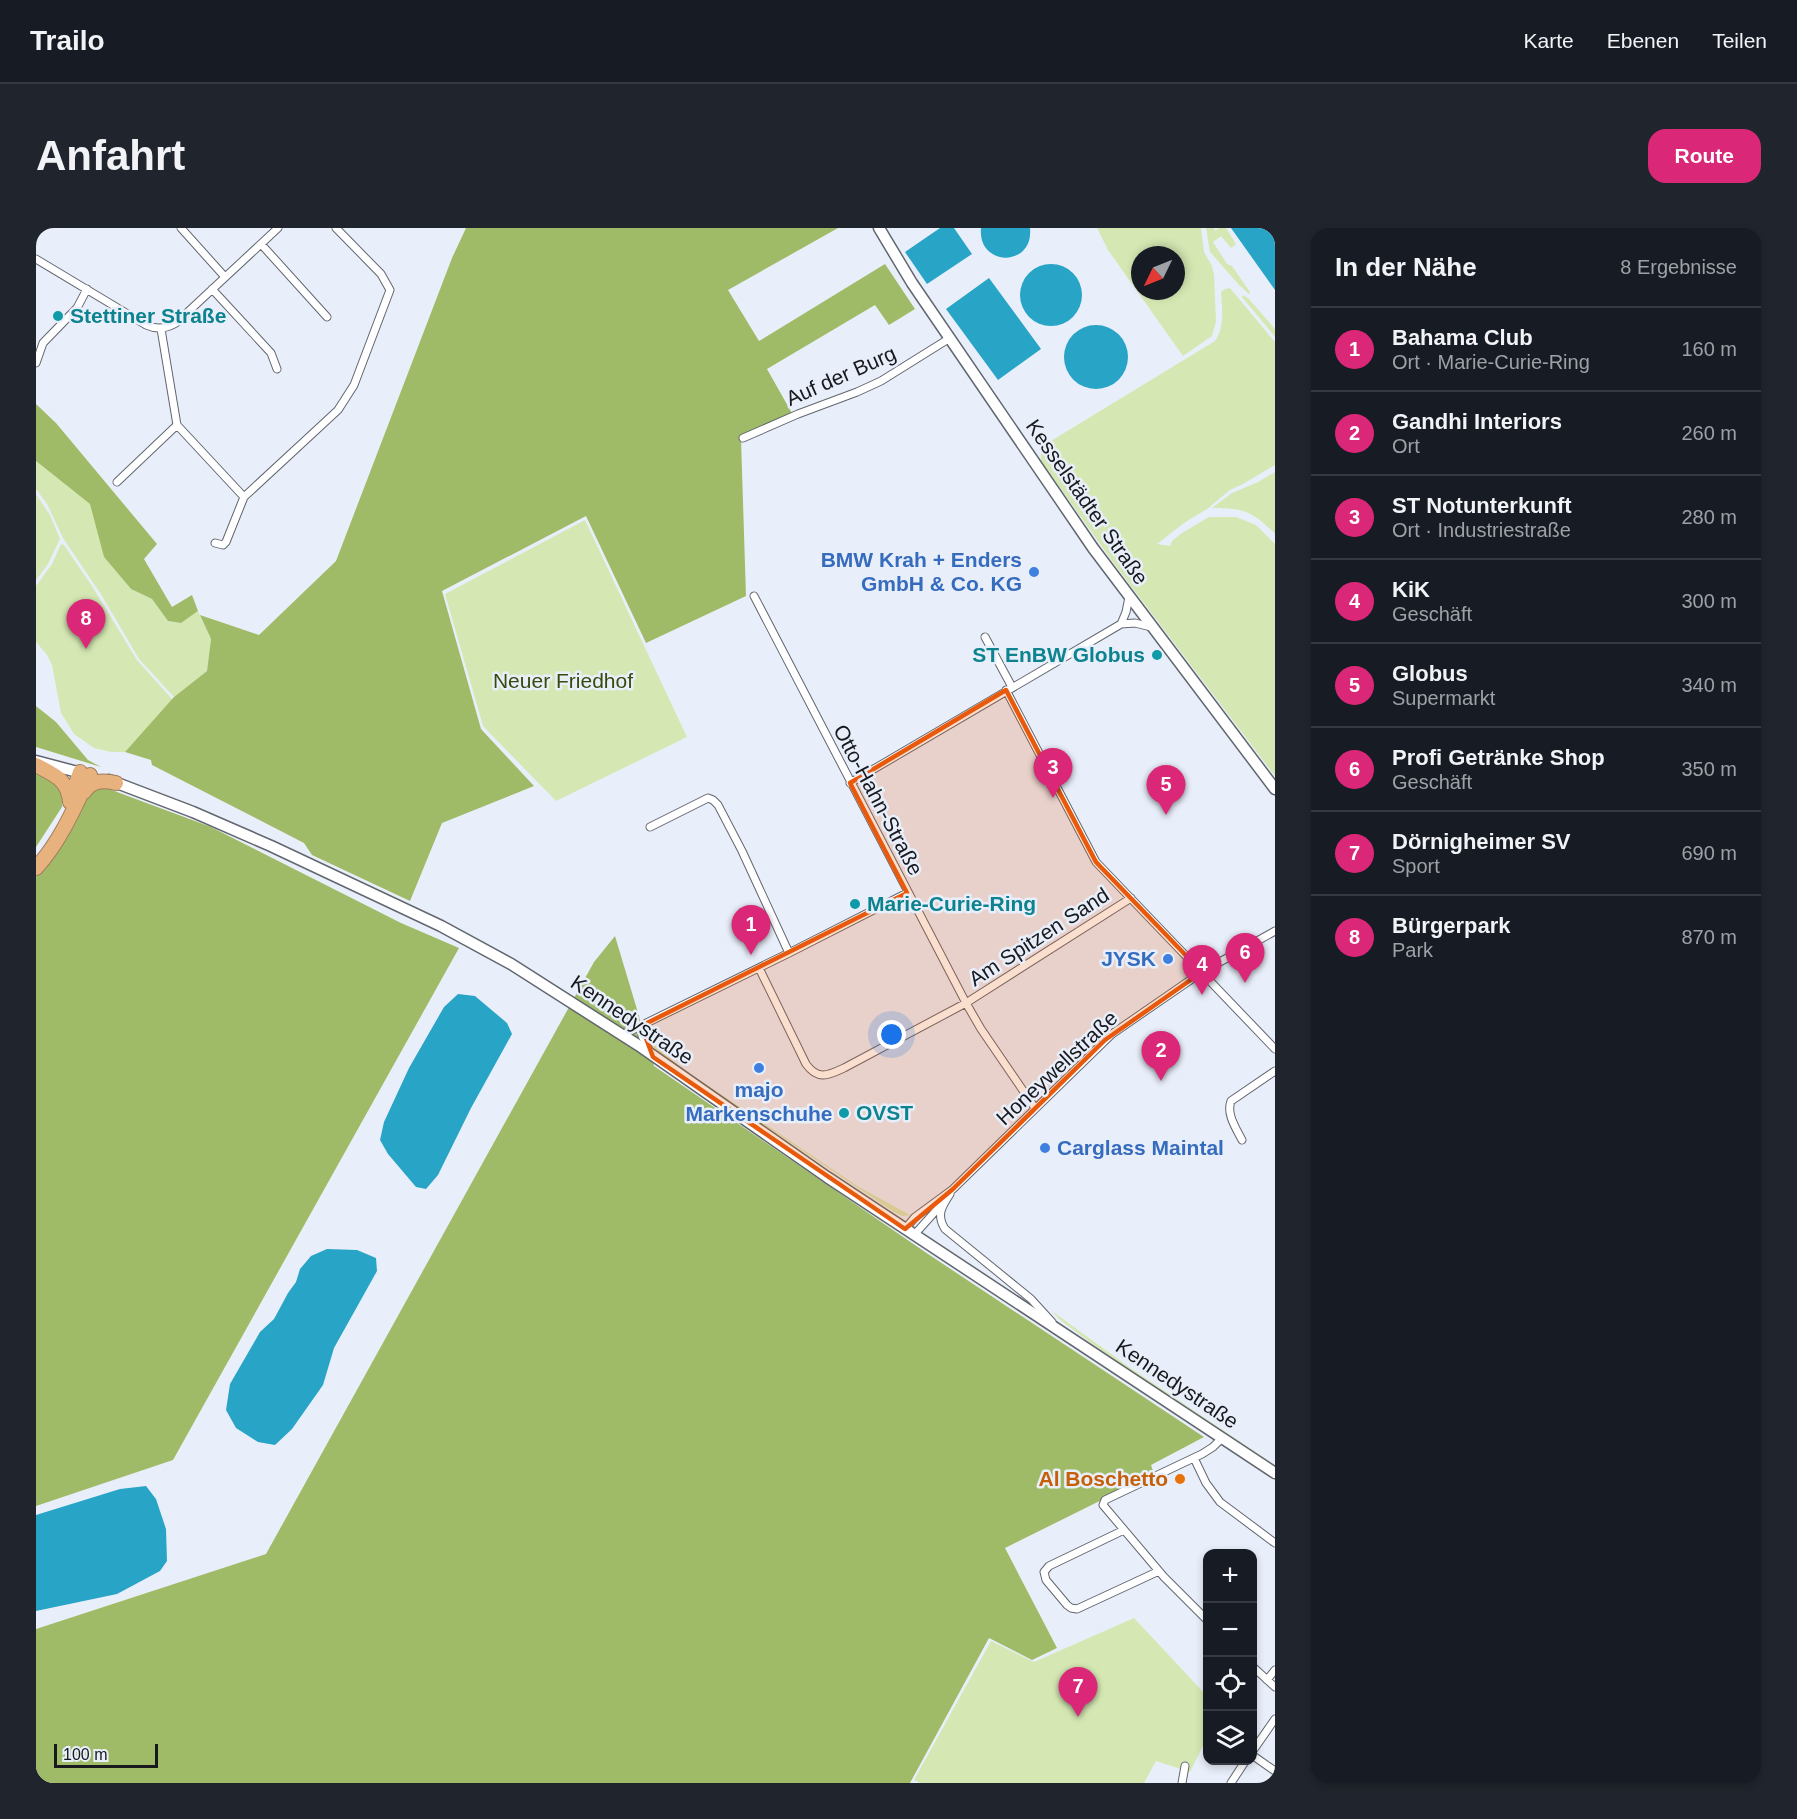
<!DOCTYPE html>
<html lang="de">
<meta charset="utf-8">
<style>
:root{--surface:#171b24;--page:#20242c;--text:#f1f3f6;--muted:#9ea1a6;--line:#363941;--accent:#db2777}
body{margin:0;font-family:Helvetica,sans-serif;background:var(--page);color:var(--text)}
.controls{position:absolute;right:18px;bottom:18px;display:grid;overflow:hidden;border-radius:12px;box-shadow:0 3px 9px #0003}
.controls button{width:54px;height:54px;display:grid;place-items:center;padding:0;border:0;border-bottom:2px solid var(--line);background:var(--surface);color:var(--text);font:30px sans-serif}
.compass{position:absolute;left:1095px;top:18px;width:54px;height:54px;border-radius:50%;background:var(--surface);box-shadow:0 3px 9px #0003;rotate:227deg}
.scale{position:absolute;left:18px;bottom:15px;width:104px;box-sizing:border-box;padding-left:6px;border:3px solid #17191d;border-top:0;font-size:16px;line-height:21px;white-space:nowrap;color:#17191d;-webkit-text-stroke:4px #e9effa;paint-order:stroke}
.you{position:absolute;left:856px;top:807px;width:21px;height:21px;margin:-15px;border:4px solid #fff;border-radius:50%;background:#1a73e8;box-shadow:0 0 0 9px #1a73e833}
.badge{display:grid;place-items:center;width:39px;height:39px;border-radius:50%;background:var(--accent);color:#fff;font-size:20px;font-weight:700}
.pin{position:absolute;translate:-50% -50px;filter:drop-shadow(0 2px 3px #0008)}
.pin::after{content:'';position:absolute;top:32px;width:21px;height:18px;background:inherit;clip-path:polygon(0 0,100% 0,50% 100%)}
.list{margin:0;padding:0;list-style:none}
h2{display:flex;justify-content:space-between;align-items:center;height:78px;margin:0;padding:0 24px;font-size:26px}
h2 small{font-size:20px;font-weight:400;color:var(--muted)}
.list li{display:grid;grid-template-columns:39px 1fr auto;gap:18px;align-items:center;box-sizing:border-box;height:84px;padding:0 24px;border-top:2px solid var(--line)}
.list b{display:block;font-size:22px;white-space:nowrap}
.list p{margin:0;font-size:20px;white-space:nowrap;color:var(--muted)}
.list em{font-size:20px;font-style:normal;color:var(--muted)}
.icon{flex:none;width:33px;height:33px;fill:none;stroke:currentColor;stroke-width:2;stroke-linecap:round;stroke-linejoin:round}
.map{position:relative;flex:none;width:1239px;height:1555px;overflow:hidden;border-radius:18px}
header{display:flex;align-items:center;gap:36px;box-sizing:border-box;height:84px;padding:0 30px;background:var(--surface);border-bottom:2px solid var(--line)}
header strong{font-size:28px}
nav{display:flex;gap:33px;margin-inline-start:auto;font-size:21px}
.intro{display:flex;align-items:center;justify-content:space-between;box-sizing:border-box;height:144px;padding:0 36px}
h1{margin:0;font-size:42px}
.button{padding:15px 27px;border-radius:18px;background:var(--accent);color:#fff;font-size:21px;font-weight:700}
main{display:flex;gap:36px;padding:0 36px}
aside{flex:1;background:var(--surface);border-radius:18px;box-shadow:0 3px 9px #0003}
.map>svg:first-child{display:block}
.green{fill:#d5e8b3;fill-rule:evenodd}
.forest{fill:#a0bb67}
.water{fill:#28a4c6}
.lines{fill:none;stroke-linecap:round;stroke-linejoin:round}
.street-casing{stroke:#61666f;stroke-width:9}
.secondary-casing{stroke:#61666f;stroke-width:13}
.highway-casing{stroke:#9f7c5c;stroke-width:16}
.street{stroke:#fff;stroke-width:7}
.secondary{stroke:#fff;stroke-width:10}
.highway{stroke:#e8b27e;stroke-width:14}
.marked{fill:#e8590c;fill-opacity:0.2;stroke:#e8590c;stroke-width:4.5;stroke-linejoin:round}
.culture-dot{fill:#0f9aa8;stroke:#e9effa;stroke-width:2}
.shop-dot{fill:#3f7fe0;stroke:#e9effa;stroke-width:2}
.food-dot{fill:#e8710a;stroke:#e9effa;stroke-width:2}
.labels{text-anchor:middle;stroke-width:5;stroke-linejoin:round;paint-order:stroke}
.culture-label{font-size:21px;font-weight:bold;fill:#0d838f;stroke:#e9effa;text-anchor:start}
.street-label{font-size:21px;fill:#17191d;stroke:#e9effa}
.shop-label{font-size:21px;font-weight:bold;fill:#366cbe;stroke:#e9effa;text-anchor:end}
.park-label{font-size:21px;fill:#3a4a0c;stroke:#e9effa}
.food-label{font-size:21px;font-weight:bold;fill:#c56008;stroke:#e9effa;text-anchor:end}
</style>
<header>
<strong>Trailo</strong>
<nav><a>Karte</a><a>Ebenen</a><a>Teilen</a></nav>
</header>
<div class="intro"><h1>Anfahrt</h1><a class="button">Route</a></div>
<main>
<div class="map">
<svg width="1239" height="1555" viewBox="0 0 1239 1555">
<rect width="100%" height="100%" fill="#e9effa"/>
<path class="green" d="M1061,0h104l3,24 8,14 2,9 2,47 -4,14 -29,20 -75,-106zM1104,27h36v36h-36z
M1170,0h8l1,3 4,-3h7l10,16 -5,4 -10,-12 -8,6 14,22 5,2 18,26 -1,2 -10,-9 -29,-33z
M1194,60l45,54v123l-32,19 -13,6 -23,19 -23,14 -27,21 13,2 2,-5 10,-8 27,-16h27l20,8 19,19v232l-160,-211 -74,-104v-14l174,-106c10,-14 7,-33 6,-49l4,-3z
M1207,67l6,4 26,30v8l-33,-40z
M0,233l55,43 13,53 27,32 21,10 16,22 13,2 17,-12 13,28 -4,32 -33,26 -35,-38 -37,-63 -39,-58 -16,-34 -11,-15z
M1239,244v62c-23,-23 -31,-26 -63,-26l20,-15 26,-11z
M0,266l14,21 10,24 -12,25 -12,16z
M549,292l102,217 -131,64 -73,-75 -38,-132z
M25,316l3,1 28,41 45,74 36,40 -48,52h-14l-17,-4 -20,-14 -13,-21 -9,-48 -5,-10 -11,-13v-56l16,-22z
M610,809l11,11 32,25 170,114 51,28 -8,1 -8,-4 -208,-139c-11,-11 -35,-23 -40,-36z
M1016,1083l77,56 146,98v3l-167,-112 -49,-37z
M1098,1390l73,78v42l-17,34 -34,-11 -12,22h-224l-6,-3 77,-139 43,21z"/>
<path class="forest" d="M430,0h372l-110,62 31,51 126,-77 30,45 -26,16 -14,-20 -108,64 26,46 -52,24 5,157 -100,47 -60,-127 -144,75 39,138 53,57 -92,37 -32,78 -98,-46 -8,-12 -152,-78 -1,-5 -26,-8 49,-55 33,-26 4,-32 -11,-24 59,20 77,-74 116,-303z
M0,176l20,19 101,121 -13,15 28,48 20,-12 6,16 -17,12 -13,-2 -16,-22 -21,-10 -27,-32 -14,-53 -54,-43z
M0,478l20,16 32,38 13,7 -65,-20z
M0,542l17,10 7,9 3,9 -1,9 -26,40z
M67,560l6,1 102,38 190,96 58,25 -286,512 -137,46v-629l53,-84 6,-4z
M579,708l39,130 274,188 276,183 -53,28 3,9 -149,74 52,100 -25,12 -43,-22 -79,145h-874v-154l230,-75 328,-592z"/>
<path class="water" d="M904,0h14l18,26 -45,30 -22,-32z
M945,0h49c4,40 -53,39 -49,0z
M1195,0h44v62z
M984 67a31 31 0 1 1 62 0a31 31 0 1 1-62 0Z
M953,50l52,71 -43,31 -52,-71z
M1028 129a32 32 0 1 1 64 0a32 32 0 1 1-64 0Z
M422,766l17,2 32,27 5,11 -41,74 -33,67 -12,14 -10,-2 -28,-33 -8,-14 4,-18 25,-54 35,-61z
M291,1021l30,1 19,8 1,13 -43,77 -11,37 -31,44 -17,16 -17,-3 -22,-14 -10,-18 4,-26 30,-52 14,-13 14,-26 8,-11 4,-13 11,-13z
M110,1258l10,13 10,30 1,32 -7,10 -43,23 -81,17v-96l84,-26z"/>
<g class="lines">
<g class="street-casing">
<path id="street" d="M145,0l44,49
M225,16l66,73
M0,31l110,66c11,5 20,4 30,-2l102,-95
M176,61l59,64 6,16
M125,101l16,96 67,72
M0,135l7,-20 34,-35 10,-19
M707,210l55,-24 59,-22 24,-11 69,-43
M81,254l60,-57
M179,315l8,2 3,-3 18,-45 94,-87 16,-25 36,-95 -9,-16 -45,-46
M718,368l212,407 15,26 54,79
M1085,396l5,-12 3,-15
M949,409l27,50
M970,462l90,172 179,187
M814,555l271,-159 14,-1 16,4
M614,599l58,-29 5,2 5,5 24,46 47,102
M723,740l47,96c12,17 23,11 38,4l122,-65 165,-105
M609,796l-3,12 8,16
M586,807l167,-82 118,-60
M1206,912c-6,-12 -16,-26 -11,-39l44,-30
M914,966c-8,12 -14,21 -5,35l86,70 21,23
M869,1001l10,-12 38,-28 159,-155 90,-62 73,-41
M878,1007l27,-30
M1158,1230l12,25 14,19 55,41
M1088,1302l-75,36 -5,6 2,8 21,25 4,3 6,1 82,-38
M1172,1393l-44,-44 -61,-72 2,-5 97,-46 11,-7 9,-9
M1216,1438l23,21
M1231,1452l8,-10
M1216,1524l23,-33
M1216,1527l23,16
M1146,1555l3,-17
M1195,1555l15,-23"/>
</g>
<g class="secondary-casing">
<path id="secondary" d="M843,0l33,55 181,265 182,241
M0,533l49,13
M73,552l84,32 78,34 170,80 70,38 127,81 189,132 448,296"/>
</g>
<g class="highway-casing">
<path id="highway" d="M0,537c18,10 32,14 34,37
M48,564c8,-12 18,-12 32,-9
M36,568l8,-24
M0,640c24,-26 39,-61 54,-93"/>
</g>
<use href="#street" class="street"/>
<use href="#secondary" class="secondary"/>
<use href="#highway" class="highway"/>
</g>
<path class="marked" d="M970,462l90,172 106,110 -97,68 -152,149 -48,40 -252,-172 -10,-27 2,-6 262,-131 -57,-110z"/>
<g class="culture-dot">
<circle cx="22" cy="88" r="6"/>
<circle cx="1121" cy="427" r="6"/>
<circle cx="819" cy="676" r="6"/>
<circle cx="808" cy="885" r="6"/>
</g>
<g class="shop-dot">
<circle cx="998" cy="344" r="6"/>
<circle cx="1132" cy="731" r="6"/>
<circle cx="723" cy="840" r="6"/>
<circle cx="1009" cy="920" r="6"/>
</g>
<circle class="food-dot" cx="1144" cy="1251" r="6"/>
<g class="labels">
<g class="culture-label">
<text x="34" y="95">Stettiner Straße</text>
<text x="1109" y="434" text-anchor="end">ST EnBW Globus</text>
<text x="831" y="683">Marie-Curie-Ring</text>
<text x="820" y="892">OVST</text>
</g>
<g class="street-label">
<text transform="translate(805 148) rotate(-24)" y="7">Auf der Burg</text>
<text transform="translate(1051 274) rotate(55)" y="7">Kesselstädter Straße</text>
<text transform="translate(842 572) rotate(62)" y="7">Otto-Hahn-Straße</text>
<text transform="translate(1003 709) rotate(-33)" y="7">Am Spitzen Sand</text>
<text transform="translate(596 792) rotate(34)" y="7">Kennedystraße</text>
<text transform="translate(1021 840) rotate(-43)" y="7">Honeywellstraße</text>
<text transform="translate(1141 1156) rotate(34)" y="7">Kennedystraße</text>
</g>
<g class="shop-label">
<text x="986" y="339">BMW Krah + Enders<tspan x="986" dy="24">GmbH &amp; Co. KG</tspan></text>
<text x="1120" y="738">JYSK</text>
<text x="723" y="869" text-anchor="middle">majo<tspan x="723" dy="24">Markenschuhe</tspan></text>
<text x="1021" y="927" text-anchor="start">Carglass Maintal</text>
</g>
<g class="park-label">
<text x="527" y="460">Neuer Friedhof</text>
</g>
<g class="food-label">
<text x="1132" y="1258">Al Boschetto</text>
</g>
</g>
</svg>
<div class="controls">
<button>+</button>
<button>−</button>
<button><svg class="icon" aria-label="locate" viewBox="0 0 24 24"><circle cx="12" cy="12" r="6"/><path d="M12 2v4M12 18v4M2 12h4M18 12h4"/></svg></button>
<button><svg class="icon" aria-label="layers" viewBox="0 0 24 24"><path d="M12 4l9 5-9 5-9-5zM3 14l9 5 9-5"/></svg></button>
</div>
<svg class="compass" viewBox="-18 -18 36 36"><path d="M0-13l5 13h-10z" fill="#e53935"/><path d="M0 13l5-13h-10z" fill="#9ea1a6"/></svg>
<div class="scale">100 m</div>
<div class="you"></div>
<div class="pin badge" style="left:715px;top:727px">1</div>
<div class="pin badge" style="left:1125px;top:853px">2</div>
<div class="pin badge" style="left:1017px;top:570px">3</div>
<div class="pin badge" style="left:1166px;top:767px">4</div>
<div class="pin badge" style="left:1130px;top:587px">5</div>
<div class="pin badge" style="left:1209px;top:755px">6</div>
<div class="pin badge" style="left:1042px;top:1489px">7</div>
<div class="pin badge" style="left:50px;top:421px">8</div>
</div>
<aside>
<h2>In der Nähe<small>8 Ergebnisse</small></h2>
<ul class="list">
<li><span class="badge">1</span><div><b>Bahama Club</b><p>Ort · Marie-Curie-Ring</p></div><em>160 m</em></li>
<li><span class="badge">2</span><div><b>Gandhi Interiors</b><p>Ort</p></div><em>260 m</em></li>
<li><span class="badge">3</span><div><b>ST Notunterkunft</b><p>Ort · Industriestraße</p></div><em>280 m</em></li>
<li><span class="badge">4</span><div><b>KiK</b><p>Geschäft</p></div><em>300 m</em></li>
<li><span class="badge">5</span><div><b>Globus</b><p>Supermarkt</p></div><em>340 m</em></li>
<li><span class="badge">6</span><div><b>Profi Getränke Shop</b><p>Geschäft</p></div><em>350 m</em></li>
<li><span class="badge">7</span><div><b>Dörnigheimer SV</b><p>Sport</p></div><em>690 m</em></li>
<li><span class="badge">8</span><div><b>Bürgerpark</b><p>Park</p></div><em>870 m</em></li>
</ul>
</aside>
</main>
